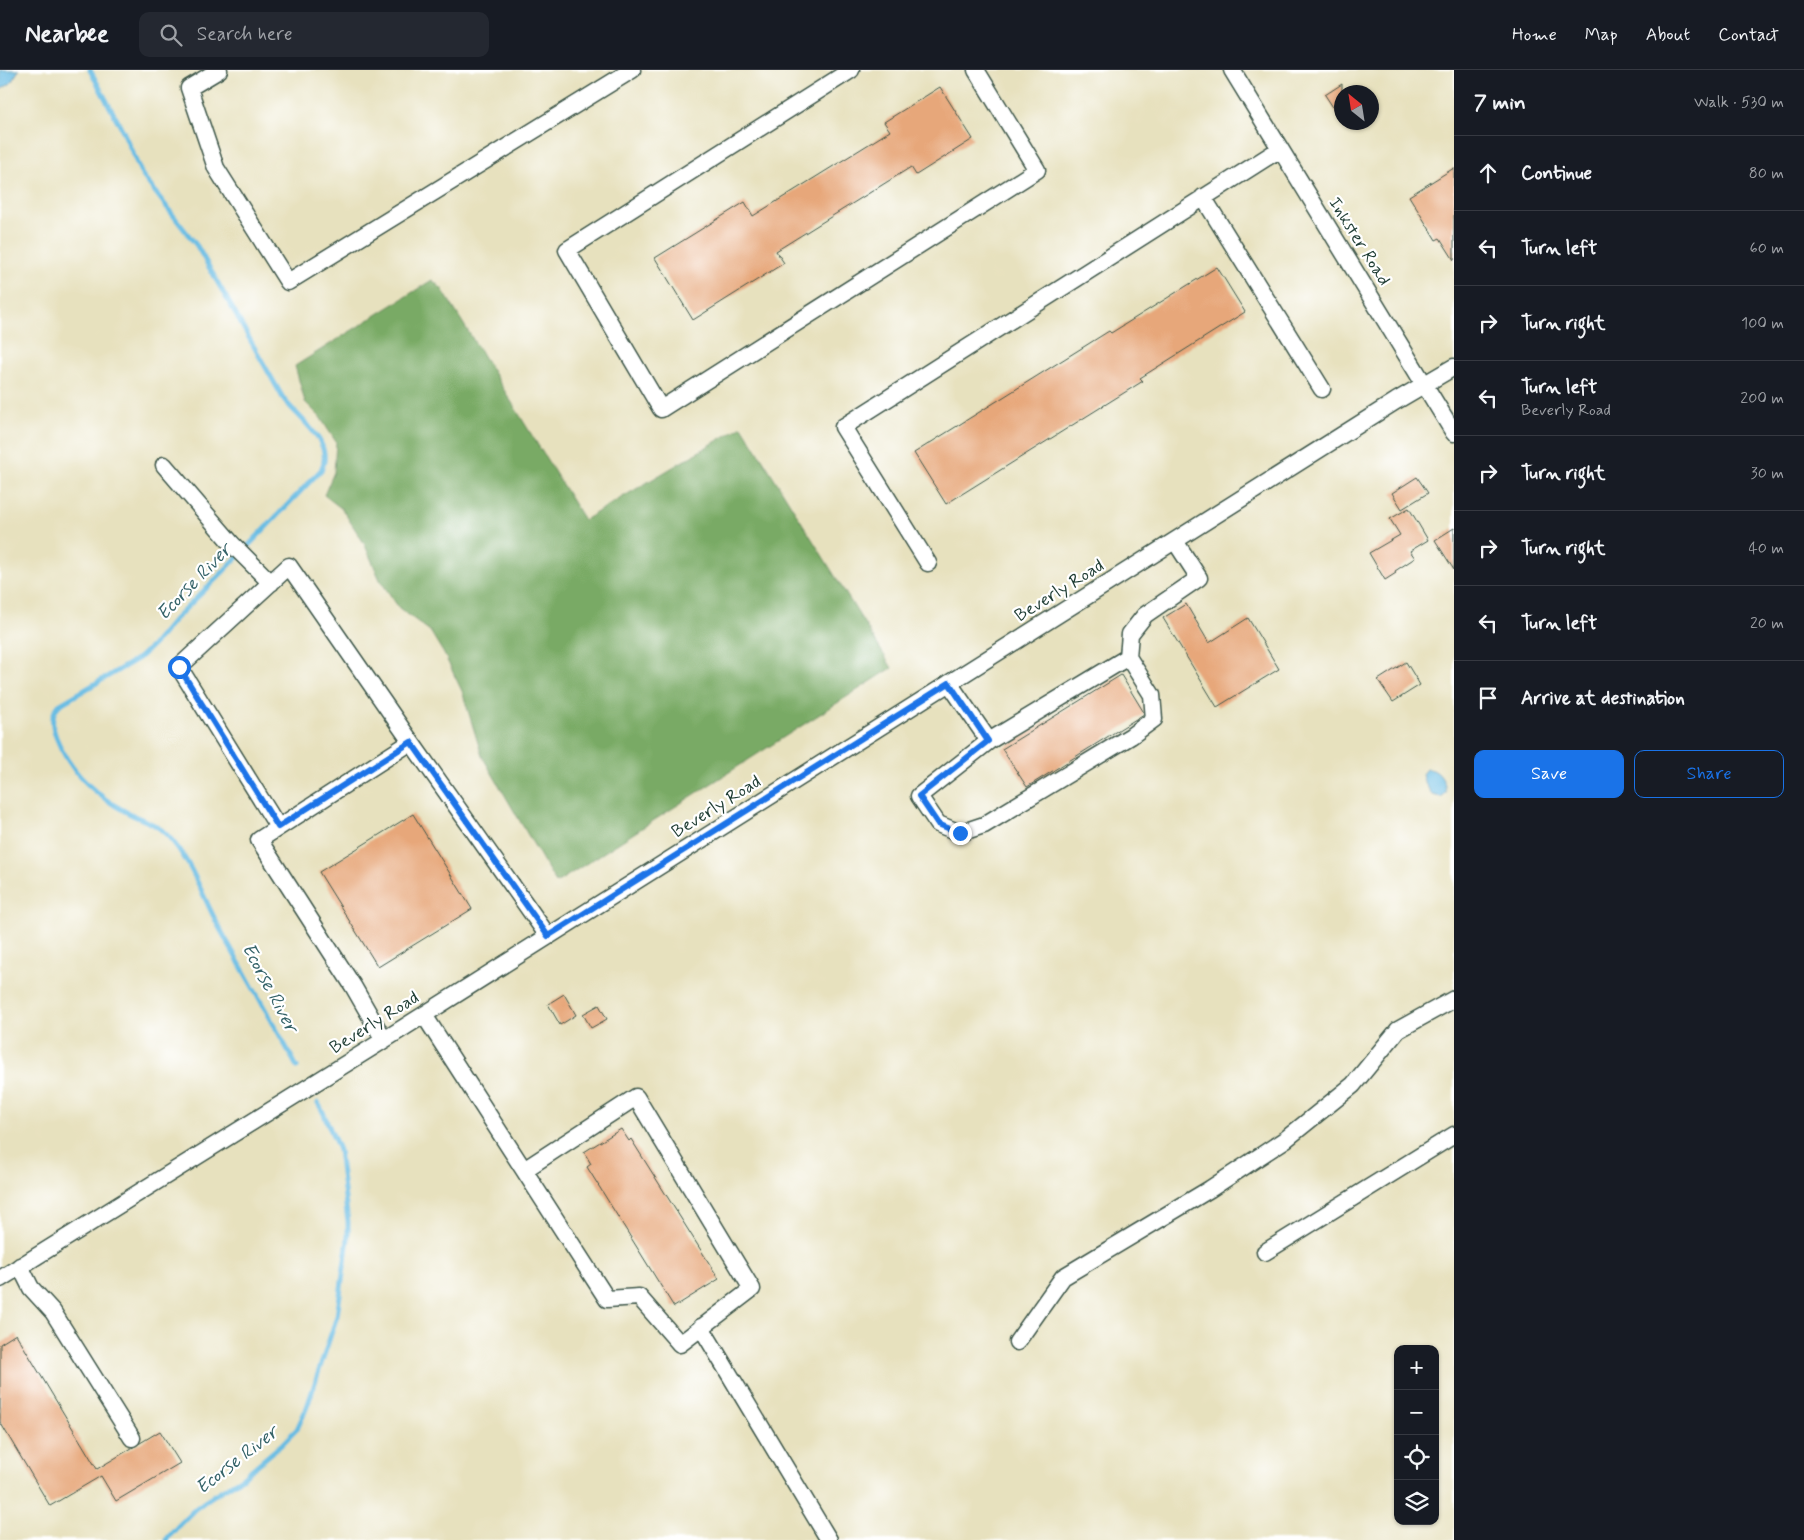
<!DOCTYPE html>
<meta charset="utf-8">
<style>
:root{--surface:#171b24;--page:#242831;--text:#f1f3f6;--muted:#9ea1a6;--line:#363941;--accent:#1a73e8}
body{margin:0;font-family:Mynerve,sans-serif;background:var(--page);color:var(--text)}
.controls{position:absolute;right:15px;bottom:15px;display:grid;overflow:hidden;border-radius:10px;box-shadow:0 1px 4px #0004}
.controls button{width:45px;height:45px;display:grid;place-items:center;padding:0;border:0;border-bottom:1px solid var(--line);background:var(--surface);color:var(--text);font:25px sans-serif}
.compass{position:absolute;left:1334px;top:15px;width:45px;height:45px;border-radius:50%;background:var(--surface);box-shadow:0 1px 4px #0004;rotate:330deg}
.stop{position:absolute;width:15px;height:15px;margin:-11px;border:4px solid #1a73e8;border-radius:50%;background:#fff}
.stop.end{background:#1a73e8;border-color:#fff;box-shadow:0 1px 5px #0008}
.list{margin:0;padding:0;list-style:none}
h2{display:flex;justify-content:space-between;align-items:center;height:65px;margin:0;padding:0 20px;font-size:21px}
h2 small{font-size:16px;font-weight:400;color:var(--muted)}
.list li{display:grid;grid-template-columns:32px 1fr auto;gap:15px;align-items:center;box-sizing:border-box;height:75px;padding:0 20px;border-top:1px solid var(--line)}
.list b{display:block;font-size:19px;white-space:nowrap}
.list p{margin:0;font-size:16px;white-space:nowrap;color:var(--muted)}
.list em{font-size:16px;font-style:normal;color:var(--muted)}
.actions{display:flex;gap:10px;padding:15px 20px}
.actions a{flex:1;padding:11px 0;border:1px solid var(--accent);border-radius:10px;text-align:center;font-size:18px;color:var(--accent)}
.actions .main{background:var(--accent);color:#fff}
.icon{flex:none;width:28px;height:28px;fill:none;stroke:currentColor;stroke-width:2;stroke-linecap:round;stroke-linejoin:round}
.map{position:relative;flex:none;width:1454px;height:1470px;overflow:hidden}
header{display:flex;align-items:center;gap:30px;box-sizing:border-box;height:70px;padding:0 25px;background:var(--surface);border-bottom:1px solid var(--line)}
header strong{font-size:24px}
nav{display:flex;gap:28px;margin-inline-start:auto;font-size:18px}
.search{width:350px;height:45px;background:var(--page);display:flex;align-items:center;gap:12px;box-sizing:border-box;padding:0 18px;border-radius:10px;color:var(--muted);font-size:19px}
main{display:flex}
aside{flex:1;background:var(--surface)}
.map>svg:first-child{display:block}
.forest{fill:#79aa65;stroke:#4c744c}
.water{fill:#67bce3;stroke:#437c8c}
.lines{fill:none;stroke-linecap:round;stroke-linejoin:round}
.stream{stroke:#67bce3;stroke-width:5}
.building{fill:#e7a77a}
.minor-casing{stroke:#3d5649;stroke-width:19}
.minor{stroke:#fff;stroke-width:16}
.route{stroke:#1a73e8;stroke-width:6}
.labels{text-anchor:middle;stroke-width:4.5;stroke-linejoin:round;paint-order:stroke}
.street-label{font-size:18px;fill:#1f3d34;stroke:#fff}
.water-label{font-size:19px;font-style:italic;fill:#356369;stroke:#fff}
</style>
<header>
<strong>Nearbee</strong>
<div class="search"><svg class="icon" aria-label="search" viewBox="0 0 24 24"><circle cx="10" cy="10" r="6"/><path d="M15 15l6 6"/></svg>Search here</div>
<nav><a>Home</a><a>Map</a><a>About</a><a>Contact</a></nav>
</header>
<main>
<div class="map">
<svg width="1454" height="1470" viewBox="0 0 1454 1470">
<rect width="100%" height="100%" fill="#fff"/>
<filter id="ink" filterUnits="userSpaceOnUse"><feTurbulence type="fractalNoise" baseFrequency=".02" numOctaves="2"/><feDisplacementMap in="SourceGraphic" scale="10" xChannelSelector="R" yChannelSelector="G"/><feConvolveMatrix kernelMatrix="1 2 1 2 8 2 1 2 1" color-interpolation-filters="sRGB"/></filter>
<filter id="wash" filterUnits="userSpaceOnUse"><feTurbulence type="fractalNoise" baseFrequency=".0096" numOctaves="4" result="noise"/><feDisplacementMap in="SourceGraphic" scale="20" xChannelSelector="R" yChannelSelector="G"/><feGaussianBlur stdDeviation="1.12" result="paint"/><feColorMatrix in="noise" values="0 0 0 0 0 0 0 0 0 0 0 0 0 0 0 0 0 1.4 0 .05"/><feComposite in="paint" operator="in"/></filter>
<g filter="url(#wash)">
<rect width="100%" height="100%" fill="#e7e1be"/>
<path class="forest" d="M432,210l10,9 142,231 158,-94 150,242 -336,215 -74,-127 -20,-65 -18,-37 -14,-23 -31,-23 -19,-28 -16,-37 -22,-34 -18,-14 10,-23 2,-30 -16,-25 -15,-15 -10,-36z"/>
<path class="water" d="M0,0h19l-9,14 -10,6z
M1426,699c12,-1 20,12 20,24l-5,4 -9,-2 -9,-16 -1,-5z"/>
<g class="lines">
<path class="stream" d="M90,0l33,61 19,44 55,71 86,152c14,20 53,44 38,72l-99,103 -48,47 -20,24 -15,14 -80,47c-9,10 -7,21 -3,32 13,34 40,59 72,76 14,7 28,10 39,22 25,26 35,61 52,92 26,47 53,93 78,140
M166,1470l13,-15 16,-16 16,-12 31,-19 39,-33 16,-16 10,-22 30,-91 11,-77v-17l-9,-72 -16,-38 -5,-9"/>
</g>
<g id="blocks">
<path class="building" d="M1342,14v37l-17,-26z
M940,17l33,52 -57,36 -5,-8 -135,84 8,12 -91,57 -38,-62 90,-56 8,14 137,-85 -6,-9z
M1454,98v92l-14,-22 -4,2 -27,-44z
M1217,197l28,45 -105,66 3,3 -197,123 -32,-51 195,-122 2,2z
M1417,407l11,16 -26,16 -10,-16z
M1409,438l19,32 -18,11 5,7 -20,13 1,2 -11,7 -16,-27 31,-18 -10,-16z
M1454,458v42l-19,-30z
M1186,534l23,39 39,-25 31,51 -62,38 -54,-89z
M1406,592l14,23 -27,17 -15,-22z
M1121,605l22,36 1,3 -117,73 -25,-38z
M413,744l59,95 -94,58 -59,-95z
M564,924l12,21 -16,10 -12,-21z
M599,935l8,14 -16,9 -8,-14z
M621,1059l8,12 2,-2 88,140 -45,28 -87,-140 4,-3 -7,-12z
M16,1264l81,135 63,-38 20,32 -64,38 -15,-25 -51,30 -50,-84v-78z"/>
</g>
</g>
<g filter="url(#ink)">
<use href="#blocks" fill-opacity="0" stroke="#3d5649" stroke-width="1"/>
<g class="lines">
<g class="minor-casing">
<path id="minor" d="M219,0l-30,18 27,80 72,114 344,-212
M851,0l-284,180 94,159 376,-239 -61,-100
M1232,0l222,363
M1203,127l119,192
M164,395l68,79 39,39
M928,493l-85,-136 437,-278
M949,613l40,58 -70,55 19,28 22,9 24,-8 147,-89 23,-17 -2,-24 -24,-38 2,-23 15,-19 54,-37 -24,-37
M989,671l139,-84
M278,757l-99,-160 110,-101 122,176 137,194
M424,945l183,284 32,-2 41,47 72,-55 -116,-192 -112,73
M384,970l-31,-54 -94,-146 152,-98
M1265,1182l189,-117
M20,1196l11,22 22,24 79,126
M0,1209l384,-239 1012,-639 58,-34
M701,1257l128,213
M1017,1272l46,-65 147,-88 76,-50 67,-54 45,-55 56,-31"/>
</g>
<use href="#minor" class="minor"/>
</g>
</g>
<g class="lines" filter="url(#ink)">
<path class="route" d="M179,597l99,160 133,-85 137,194 401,-253 39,58 -69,55 19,28 22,9"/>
</g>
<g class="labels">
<g class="street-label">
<text transform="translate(1360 171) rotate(58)" y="6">Inkster Road</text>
<text transform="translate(1059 520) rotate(-32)" y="6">Beverly Road</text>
<text transform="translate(716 736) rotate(-32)" y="6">Beverly Road</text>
<text transform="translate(374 952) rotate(-32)" y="6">Beverly Road</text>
</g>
<g class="water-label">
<text transform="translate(193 511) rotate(-46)" y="7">Ecorse River</text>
<text transform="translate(271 917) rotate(62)" y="7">Ecorse River</text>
<text transform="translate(236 1389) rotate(-38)" y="7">Ecorse River</text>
</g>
</g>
</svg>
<div class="controls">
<button>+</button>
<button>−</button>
<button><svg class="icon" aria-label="locate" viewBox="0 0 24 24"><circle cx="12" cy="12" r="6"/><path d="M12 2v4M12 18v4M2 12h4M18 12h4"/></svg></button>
<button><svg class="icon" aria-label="layers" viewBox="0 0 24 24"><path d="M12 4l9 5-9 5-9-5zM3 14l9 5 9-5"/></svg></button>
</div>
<svg class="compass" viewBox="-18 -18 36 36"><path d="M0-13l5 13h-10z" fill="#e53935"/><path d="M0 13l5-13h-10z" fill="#9ea1a6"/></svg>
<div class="stop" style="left:179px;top:597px"></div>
<div class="stop end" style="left:960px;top:763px"></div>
</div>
<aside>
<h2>7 min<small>Walk · 530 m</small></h2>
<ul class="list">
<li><svg class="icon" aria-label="ahead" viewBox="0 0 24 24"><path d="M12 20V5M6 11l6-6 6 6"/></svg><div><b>Continue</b></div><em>80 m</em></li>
<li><svg class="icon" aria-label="left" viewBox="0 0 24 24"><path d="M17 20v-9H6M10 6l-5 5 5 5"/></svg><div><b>Turn left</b></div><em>60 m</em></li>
<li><svg class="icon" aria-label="right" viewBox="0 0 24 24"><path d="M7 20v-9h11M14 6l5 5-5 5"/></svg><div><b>Turn right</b></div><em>100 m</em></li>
<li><svg class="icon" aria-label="left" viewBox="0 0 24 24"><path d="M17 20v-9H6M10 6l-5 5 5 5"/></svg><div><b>Turn left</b><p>Beverly Road</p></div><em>200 m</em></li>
<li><svg class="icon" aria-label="right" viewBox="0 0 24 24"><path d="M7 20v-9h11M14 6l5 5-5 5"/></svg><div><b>Turn right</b></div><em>30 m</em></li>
<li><svg class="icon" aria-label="right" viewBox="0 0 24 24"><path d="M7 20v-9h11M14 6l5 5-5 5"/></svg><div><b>Turn right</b></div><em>40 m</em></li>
<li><svg class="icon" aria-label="left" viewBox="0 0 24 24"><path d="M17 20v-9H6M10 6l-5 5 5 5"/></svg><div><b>Turn left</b></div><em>20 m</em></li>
<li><svg class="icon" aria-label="arrive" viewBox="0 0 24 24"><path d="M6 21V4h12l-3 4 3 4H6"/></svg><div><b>Arrive at destination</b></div></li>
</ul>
<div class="actions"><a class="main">Save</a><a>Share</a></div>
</aside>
</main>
